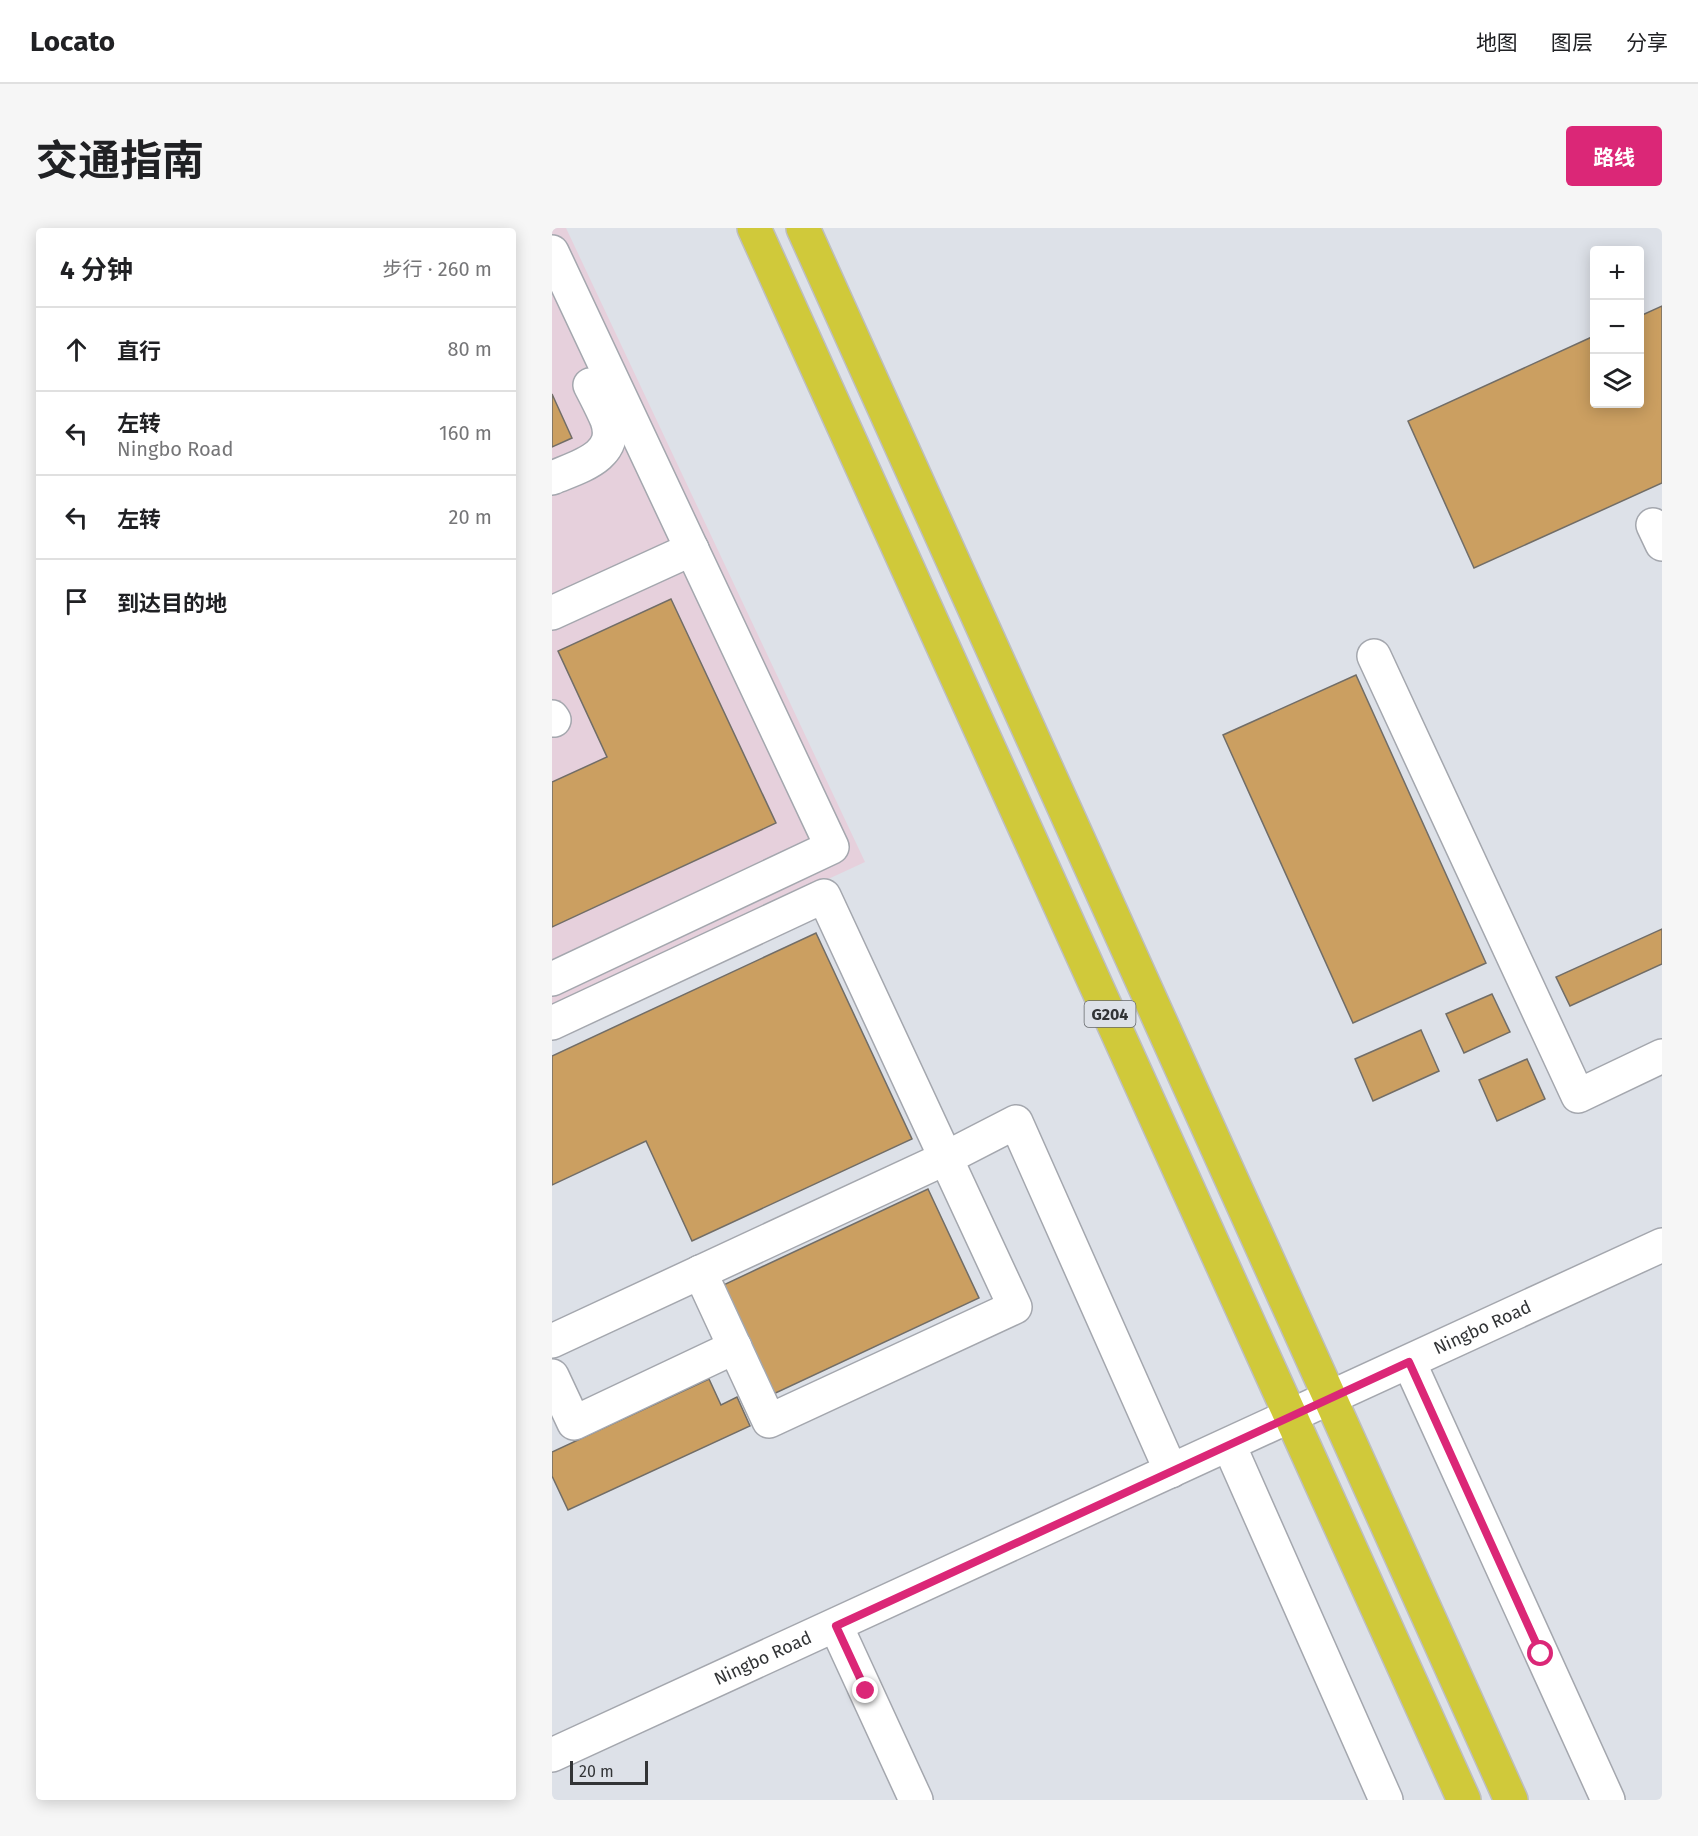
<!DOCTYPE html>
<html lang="zh">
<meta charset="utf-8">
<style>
:root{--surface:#fff;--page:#f6f6f6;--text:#202124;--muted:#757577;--line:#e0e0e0;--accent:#db2777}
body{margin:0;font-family:"Fira Sans","Noto Sans SC",sans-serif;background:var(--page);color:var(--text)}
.controls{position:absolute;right:18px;top:18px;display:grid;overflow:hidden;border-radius:6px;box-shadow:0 3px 15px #0003}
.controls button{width:54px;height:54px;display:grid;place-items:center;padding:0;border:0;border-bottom:2px solid var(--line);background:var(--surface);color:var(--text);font:30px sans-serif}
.scale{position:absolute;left:18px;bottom:15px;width:78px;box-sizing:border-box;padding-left:6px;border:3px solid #323436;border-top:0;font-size:16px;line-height:21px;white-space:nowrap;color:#323436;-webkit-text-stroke:4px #dde1e8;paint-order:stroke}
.stop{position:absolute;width:18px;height:18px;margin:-14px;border:4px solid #db2777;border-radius:50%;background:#fff}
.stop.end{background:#db2777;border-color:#fff;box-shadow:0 2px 6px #0008}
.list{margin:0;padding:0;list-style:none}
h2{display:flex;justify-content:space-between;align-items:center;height:78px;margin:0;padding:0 24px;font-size:26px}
h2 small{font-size:20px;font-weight:400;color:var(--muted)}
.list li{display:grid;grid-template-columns:39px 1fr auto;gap:18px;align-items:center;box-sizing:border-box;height:84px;padding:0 24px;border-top:2px solid var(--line)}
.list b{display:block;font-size:22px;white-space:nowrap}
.list p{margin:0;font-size:20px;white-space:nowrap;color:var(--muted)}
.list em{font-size:20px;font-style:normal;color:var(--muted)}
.icon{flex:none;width:33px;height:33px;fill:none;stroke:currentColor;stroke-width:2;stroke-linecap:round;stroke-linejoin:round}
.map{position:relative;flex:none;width:1110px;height:1572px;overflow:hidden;border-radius:6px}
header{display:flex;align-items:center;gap:36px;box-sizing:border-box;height:84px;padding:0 30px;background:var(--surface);border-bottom:2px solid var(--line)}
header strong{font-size:28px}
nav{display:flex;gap:33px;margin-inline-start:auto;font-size:21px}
.intro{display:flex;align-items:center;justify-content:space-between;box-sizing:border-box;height:144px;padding:0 36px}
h1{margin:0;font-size:42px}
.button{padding:15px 27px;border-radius:6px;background:var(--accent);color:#fff;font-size:21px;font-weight:700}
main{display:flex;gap:36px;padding:0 36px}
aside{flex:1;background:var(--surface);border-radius:6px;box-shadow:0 3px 15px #0003}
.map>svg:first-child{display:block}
.commercial{fill:#e6d0dc}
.building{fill:#cb9f61;stroke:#716d67;stroke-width:1.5}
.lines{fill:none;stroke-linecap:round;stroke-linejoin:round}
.minor-casing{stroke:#a4a7ae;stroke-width:36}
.highway-casing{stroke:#bdbebf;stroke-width:36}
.minor{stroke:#fff;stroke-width:33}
.highway{stroke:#d0c93a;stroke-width:33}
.route{stroke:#db2777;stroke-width:8}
.labels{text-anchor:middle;stroke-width:5;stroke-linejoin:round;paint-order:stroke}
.shield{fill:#dde1e8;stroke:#65686b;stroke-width:1.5}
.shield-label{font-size:16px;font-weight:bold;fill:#323436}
.street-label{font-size:18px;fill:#323436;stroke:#dde1e8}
</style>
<header>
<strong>Locato</strong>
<nav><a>地图</a><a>图层</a><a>分享</a></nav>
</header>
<div class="intro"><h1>交通指南</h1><a class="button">路线</a></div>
<main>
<aside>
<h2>4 分钟<small>步行 · 260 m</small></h2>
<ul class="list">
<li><svg class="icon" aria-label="ahead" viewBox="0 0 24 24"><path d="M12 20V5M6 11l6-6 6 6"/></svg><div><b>直行</b></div><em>80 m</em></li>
<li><svg class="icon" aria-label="left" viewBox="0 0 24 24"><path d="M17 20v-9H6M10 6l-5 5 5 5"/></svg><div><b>左转</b><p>Ningbo Road</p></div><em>160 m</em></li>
<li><svg class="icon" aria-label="left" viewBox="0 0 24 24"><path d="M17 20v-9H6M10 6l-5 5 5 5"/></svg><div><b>左转</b></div><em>20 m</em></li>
<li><svg class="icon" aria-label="arrive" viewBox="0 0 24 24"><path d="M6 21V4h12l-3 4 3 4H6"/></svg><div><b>到达目的地</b></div></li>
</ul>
</aside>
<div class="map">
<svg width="1110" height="1572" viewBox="0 0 1110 1572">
<rect width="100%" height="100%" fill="#dde1e8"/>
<path class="commercial" d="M0,0h14l299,634 -313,145z"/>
<path class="building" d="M1110,78v177l-188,85 -66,-147 186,-85v68h46v-88z
M0,166l20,44 -20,9z
M119,371l105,224 -224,104v-145l55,-25 -49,-106z
M804,447l130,288 -133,60 -130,-288z
M1110,701v35l-92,42 -14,-29z
M264,705l96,206 -220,102 -46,-100 -94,44v-129z
M940,766l18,38 -46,21 -18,-39z
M869,802l18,41 -66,30 -18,-42z
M975,831l18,40 -48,22 -18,-41z
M376,961l51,109 -212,99 -50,-109z
M157,1151l12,26 16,-8 13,29 -182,84 -16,-34v-24z"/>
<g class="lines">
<g class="minor-casing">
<g id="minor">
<path d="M0,24l280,595 -280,132"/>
<path d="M0,250c25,-11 68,-21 55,-58 -5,-12 -11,-23 -17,-35"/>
<path d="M1101,297l9,19"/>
<path d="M0,385l140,-64"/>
<path d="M822,428l204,440 84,-40"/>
<path d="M0,489l2,3"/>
<path d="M0,795l272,-127 191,411 -246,114 -69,-149"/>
<path d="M0,1113l394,-183 70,-36 155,349"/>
<path d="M857,1134l199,438"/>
<path d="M0,1148l22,47 161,-76"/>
<path d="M677,1217l157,355"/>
<path d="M284,1398l80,174"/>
<path id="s1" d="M0,1527l1110,-510"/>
</g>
</g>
<g class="highway-casing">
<path id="highway" d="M202,0l710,1572
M251,0l708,1572"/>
</g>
<use href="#minor" class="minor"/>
<use href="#highway" class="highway"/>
</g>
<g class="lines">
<path class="route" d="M314,1463l-30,-65 573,-264 132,292"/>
</g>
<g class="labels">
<rect class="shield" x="532.5" y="773" width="51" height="26" rx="4.5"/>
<g class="shield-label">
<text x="558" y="792">G204</text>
</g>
<g class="street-label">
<text dy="6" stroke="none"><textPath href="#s1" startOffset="1024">Ningbo Road</textPath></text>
<text dy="6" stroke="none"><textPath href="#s1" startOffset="232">Ningbo Road</textPath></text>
</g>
</g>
</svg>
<div class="controls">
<button>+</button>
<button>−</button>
<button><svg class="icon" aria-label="layers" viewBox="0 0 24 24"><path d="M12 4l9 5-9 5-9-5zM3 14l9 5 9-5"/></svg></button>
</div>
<div class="scale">20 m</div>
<div class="stop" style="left:989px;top:1426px"></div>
<div class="stop end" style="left:314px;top:1463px"></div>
</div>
</main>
